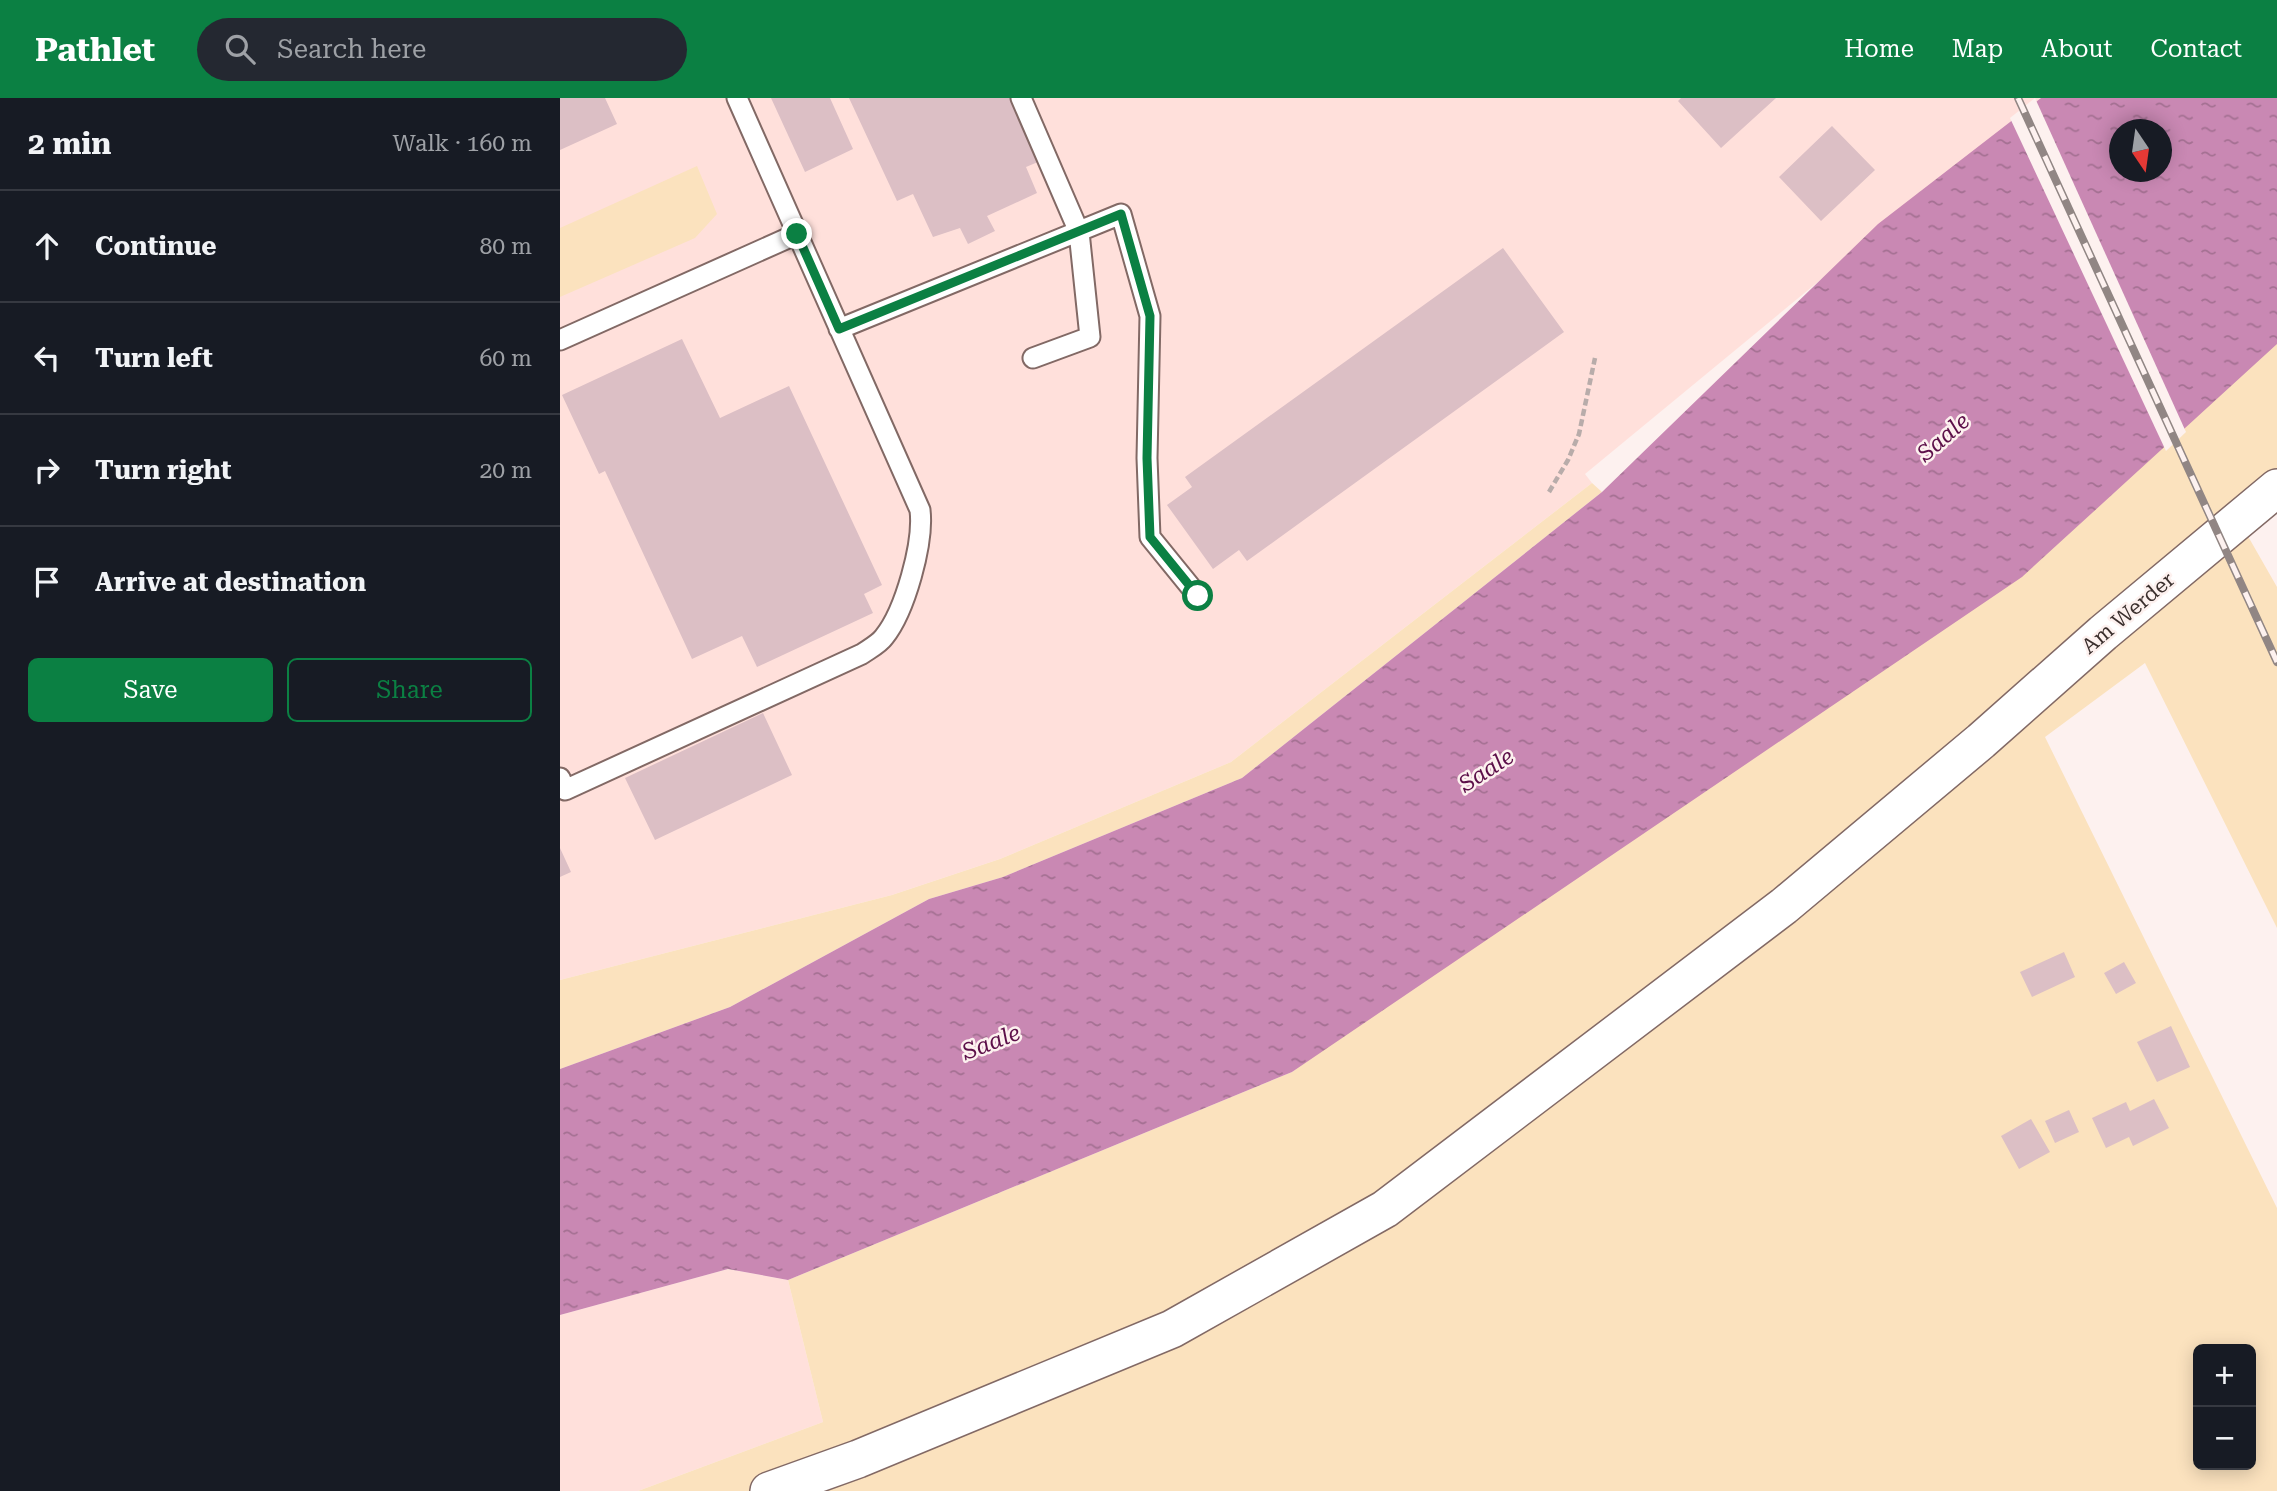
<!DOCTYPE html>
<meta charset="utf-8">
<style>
:root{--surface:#171b24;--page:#242831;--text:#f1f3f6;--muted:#9ea1a6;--line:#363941;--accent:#0b8043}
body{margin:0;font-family:"Roboto Serif",serif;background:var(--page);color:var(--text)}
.controls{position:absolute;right:21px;bottom:21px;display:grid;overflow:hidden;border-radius:10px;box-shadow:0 4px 18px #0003}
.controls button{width:63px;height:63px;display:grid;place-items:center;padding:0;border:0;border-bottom:2px solid var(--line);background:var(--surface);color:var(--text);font:35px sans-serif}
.compass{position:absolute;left:1549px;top:21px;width:63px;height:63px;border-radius:50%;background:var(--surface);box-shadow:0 4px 18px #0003;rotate:167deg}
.stop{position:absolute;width:21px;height:21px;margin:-16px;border:5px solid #0b8043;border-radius:50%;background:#fff}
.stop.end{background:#0b8043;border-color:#fff;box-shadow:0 2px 7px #0008}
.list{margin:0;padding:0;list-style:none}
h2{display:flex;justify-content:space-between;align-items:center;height:91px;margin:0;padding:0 28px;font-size:30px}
h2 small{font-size:23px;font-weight:400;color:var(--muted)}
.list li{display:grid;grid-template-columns:46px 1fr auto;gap:21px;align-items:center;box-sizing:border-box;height:112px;padding:0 28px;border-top:2px solid var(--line)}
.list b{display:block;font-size:26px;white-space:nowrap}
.list em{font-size:23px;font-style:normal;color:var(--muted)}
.actions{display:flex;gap:14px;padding:21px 28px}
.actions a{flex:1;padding:16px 0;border:2px solid var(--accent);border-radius:10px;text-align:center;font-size:24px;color:var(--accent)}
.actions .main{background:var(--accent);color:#fff}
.icon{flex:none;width:38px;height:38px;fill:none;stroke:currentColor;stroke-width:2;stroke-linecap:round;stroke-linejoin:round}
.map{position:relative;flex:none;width:1717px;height:1393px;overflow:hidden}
header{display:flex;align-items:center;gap:42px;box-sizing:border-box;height:98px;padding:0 35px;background:var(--accent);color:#fff}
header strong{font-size:33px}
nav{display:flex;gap:38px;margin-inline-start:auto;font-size:24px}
.search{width:490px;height:63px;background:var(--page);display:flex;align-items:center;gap:18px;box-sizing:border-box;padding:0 24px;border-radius:38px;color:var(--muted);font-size:26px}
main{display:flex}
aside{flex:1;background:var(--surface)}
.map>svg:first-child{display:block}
.built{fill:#ffe0db}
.green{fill:#fbe2be;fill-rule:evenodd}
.water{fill:url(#water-ripples);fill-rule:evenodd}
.pier{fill:#fdf1ef}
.building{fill:#dcbfc5}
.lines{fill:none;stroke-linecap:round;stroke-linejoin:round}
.lane-casing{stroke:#826965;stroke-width:23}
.street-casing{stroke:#826965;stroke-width:40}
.path{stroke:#b8acaa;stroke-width:4.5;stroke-dasharray:7 3.5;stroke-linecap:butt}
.lane{stroke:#fff;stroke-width:19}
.street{stroke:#fff;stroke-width:37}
.rail-casing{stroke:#918684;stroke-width:8}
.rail{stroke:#fdf1ef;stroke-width:5;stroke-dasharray:16;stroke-linecap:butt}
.route{stroke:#0b8043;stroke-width:9}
.labels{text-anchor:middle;stroke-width:5;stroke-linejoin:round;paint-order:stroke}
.street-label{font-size:21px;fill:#3a2f2d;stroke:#fdf1ef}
.water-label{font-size:23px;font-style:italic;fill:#5c0f49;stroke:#fdf1ef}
</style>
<header>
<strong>Pathlet</strong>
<div class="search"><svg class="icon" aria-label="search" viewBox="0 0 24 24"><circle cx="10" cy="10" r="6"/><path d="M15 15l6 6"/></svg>Search here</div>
<nav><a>Home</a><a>Map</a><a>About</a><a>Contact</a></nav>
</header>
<main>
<aside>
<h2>2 min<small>Walk · 160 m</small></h2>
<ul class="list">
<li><svg class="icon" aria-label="ahead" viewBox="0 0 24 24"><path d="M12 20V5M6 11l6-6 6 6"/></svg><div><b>Continue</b></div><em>80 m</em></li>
<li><svg class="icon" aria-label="left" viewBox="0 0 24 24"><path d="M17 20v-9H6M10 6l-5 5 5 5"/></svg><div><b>Turn left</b></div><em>60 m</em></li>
<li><svg class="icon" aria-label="right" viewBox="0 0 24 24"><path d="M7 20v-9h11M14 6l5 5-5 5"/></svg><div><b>Turn right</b></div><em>20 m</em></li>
<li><svg class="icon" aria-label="arrive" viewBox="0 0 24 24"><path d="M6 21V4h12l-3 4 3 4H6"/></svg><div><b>Arrive at destination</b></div></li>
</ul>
<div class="actions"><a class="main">Save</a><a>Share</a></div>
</aside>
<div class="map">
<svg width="1717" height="1393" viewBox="0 0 1717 1393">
<defs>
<pattern id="water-ripples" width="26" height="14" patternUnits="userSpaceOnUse" patternTransform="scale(1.75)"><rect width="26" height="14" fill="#c988b3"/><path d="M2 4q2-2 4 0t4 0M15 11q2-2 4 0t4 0" fill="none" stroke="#a47092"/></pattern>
</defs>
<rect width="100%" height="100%" fill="#fdf1ef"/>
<path class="built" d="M0,0h1481l-456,376 7,9 -361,279 -231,97 -108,36 -332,85z
M168,1171l60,11 35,142 -185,69h-78v-176z"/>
<path class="green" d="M137,68l20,48 -22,24 -135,59v-69z
M1717,237v134l-44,41 44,77v341l-132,-265 -100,74 232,471v283h-1639l185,-69 -35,-142 504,-208zM1638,1251h53v116h-53z
M1032,385l10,9 -360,286 -239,99 -74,22 -199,108 -170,62v-89l332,-85 108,-36 231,-97z"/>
<path class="water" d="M1481,0h236v246l-255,233 -730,495 -504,208 -60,-11 -168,46v-246l170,-62 199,-108 74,-22 239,-99 360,-286 276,-268zM1560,32h42v42h-42z"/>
<path class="pier" d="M1475,0l151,334 -20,19 -156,-333z"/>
<path class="building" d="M0,0h45l12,26 -57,26z
M211,0h59l23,51 -48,23z
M289,0h169l27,61 -19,8 11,26 -50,23 8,15 -27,13 -8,-16 -27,9 -20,-43 -16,7z
M1121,0h95l-55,50 -43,-47z
M1272,28l43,44 -54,51 -42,-44z
M943,150l61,84 -317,229 -8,-11 -26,19 -46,-64 25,-18 -7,-10z
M122,241l38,79 69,-32 93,199 -18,9 9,19 -116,54 -15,-31 -50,23 -87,-188 -6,3 -37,-79z
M203,615l29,62 -137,65 -30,-62z
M0,750l11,24 -11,5z
M1504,854l11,25 -43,20 -12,-25z
M1564,864l12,21 -20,11 -12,-21z
M1611,928l19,41 -33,15 -20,-40z
M1594,1001l15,29 -36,18 -4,-9 -23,11 -14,-30 34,-16 4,9z
M1509,1012l10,22 -24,11 -10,-22z
M1471,1021l19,33 -31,17 -18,-33z"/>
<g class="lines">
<g class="lane-casing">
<path id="lane" d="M461,0l58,134 11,105 -57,21
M279,231l282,-115 29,102 -3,142 3,79 48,59
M0,242l237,-106
M0,680l5,12 297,-136c7,-5 17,-10 22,-17 21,-26 40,-94 36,-127l-183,-412"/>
</g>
<g class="street-casing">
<path id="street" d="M209,1393l89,-32 314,-130 213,-120 399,-303 197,-165 122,-108 174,-145"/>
</g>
<path class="path" d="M989,394l19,-32 11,-26 16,-76"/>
<use href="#lane" class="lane"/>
<use href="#street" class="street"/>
<g class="rail-casing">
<path id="rail" d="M1458,0l259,564"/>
</g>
<use href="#rail" class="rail"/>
</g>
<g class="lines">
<path class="route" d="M237,136l42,95 282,-115 29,102 -3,142 3,79 48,59"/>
</g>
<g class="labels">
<g class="street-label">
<text transform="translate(1568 515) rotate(-40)" y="7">Am Werder</text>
</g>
<g class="water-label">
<text transform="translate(1383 339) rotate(-41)" y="8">Saale</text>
<text transform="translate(926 672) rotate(-33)" y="8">Saale</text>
<text transform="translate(431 944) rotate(-21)" y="8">Saale</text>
</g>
</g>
</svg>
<div class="controls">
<button>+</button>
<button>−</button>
</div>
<svg class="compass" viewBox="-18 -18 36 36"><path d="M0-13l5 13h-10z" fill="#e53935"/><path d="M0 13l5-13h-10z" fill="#9ea1a6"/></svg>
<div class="stop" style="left:638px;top:498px"></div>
<div class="stop end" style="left:237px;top:136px"></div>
</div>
</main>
